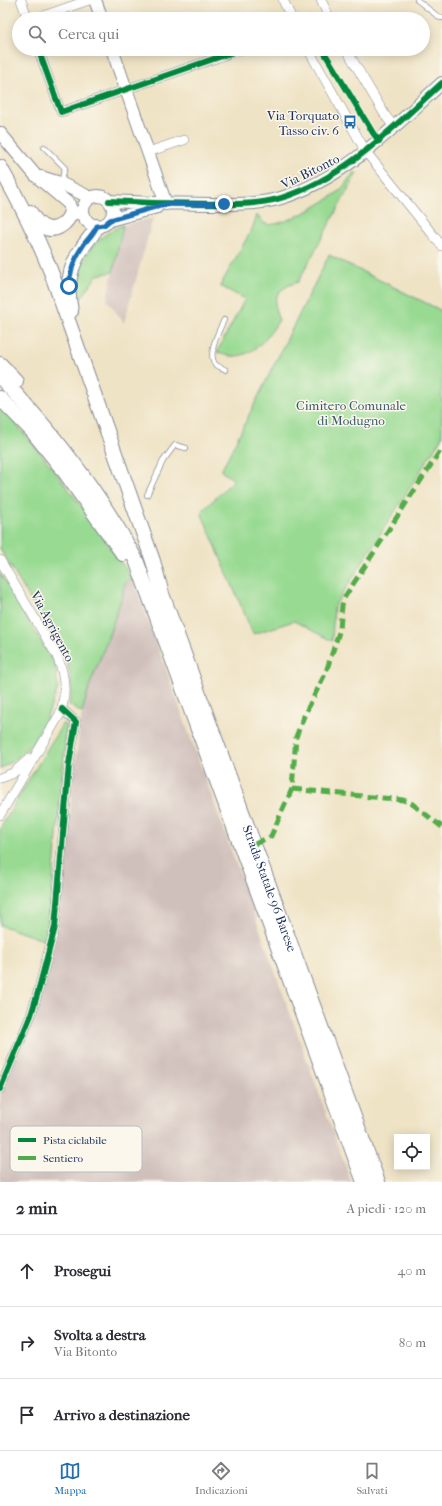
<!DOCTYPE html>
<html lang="it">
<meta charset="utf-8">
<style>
:root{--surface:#fff;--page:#f7f7f7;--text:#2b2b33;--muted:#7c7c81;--line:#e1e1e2;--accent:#1f6fb2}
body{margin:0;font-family:"IM FELL French Canon",serif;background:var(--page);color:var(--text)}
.controls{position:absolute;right:12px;bottom:12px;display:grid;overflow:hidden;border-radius:0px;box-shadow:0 2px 10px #0003}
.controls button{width:36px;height:36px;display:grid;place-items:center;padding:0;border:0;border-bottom:1px solid var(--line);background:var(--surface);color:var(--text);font:20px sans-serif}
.stop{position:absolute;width:12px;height:12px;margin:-9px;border:3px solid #1f6fb2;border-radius:50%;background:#fff}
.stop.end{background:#1f6fb2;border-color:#fff;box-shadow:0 1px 4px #0008}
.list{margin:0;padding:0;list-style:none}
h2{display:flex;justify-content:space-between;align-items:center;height:52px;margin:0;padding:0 16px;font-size:17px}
h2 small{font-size:13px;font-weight:400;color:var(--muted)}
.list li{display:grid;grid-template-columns:26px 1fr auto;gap:12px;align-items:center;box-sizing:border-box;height:72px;padding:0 16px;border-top:1px solid var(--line)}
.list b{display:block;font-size:15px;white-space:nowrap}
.list p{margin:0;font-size:13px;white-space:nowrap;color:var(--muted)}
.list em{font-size:13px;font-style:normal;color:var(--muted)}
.icon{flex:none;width:22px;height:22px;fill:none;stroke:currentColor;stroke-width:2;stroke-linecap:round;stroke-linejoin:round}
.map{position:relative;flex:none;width:442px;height:1182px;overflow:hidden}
.search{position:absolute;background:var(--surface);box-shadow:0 2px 10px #0003;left:12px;right:12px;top:12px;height:44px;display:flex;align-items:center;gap:10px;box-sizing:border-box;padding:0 14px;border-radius:22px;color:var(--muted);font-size:15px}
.sheet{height:268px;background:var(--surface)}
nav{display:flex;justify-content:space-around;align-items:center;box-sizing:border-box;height:56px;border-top:1px solid var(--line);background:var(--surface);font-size:11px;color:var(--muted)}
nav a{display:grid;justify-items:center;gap:2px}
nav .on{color:var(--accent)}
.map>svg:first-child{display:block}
.industrial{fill:#d0c0bb}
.green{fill:#98da92;stroke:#5a8478}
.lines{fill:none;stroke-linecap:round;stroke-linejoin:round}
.lane-casing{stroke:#858992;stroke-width:6}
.street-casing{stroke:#858992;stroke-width:10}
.secondary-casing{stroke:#858992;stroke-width:14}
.primary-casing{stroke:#858992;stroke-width:16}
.lane{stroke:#fff;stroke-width:4.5}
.street{stroke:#fff;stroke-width:9}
.secondary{stroke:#fff;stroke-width:12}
.primary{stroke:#fff;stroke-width:14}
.quiet{stroke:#52ab49;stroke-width:5;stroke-dasharray:10 5;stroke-linecap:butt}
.cycleway-casing{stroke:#fbf7ec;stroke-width:8}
.cycleway{stroke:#00873e;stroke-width:6}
.route{stroke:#1f6fb2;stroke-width:5}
.labels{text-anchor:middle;stroke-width:3;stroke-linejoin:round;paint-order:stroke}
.poi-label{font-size:13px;fill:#1b2f5e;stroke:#fbf7ec;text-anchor:end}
.street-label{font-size:13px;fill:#1b2f5e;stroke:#fbf7ec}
.park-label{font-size:13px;fill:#3a5a6b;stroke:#fbf7ec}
.key{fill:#fbf7ec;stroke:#b8bbc1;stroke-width:1}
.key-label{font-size:11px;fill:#1b2f5e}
</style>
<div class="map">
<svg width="442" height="1182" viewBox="0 0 442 1182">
<rect width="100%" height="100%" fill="#fbf7ec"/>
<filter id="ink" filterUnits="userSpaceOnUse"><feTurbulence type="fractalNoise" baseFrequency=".025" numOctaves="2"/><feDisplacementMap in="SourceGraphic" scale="8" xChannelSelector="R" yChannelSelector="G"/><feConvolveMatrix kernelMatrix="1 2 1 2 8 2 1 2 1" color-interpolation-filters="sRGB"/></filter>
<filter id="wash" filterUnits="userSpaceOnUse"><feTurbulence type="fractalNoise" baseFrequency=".012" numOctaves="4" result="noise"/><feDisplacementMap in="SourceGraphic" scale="16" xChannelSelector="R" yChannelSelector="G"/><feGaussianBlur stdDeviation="0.9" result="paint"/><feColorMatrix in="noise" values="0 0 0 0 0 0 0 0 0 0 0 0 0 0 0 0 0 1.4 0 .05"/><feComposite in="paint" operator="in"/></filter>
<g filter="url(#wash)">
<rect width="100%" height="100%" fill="#efe3c5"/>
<path class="industrial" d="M153,218l-29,105 -17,-23 15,-74z
M130,579l4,2 217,601h-59l-8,-2 -1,2h-283v-87l35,-81 24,-90 14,-143 9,-68 7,-26 19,-49 15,-44 1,-7 2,-6z"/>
<path class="green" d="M354,172l3,1 -59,109c-21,6 -28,18 -19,38 -14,22 -33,46 -62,32l28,-53 -25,-13 32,-57 5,-14c3,3 5,8 9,9 13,5 62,-23 73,-33 6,-5 10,-13 15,-19z
M123,225l-10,47 -16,3 -17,25 -1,13c-8,-38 6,-73 44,-88z
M329,255l113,56v126l-108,170 -2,34 -38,-20 -41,13 -52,-122 33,-32 -13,-9z
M0,407c51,53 92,114 134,174l-4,-2c-6,4 -7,9 -7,15l-15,44 -19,49 -7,26 -13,-8c4,-18 2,-29 -3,-46l-66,-110z
M0,573l55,92 3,23 -12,31 -14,25 -14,13 -18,12z
M63,723l4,3 -1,8 -16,180 -4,27 -46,-16v-97z"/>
</g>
<g filter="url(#ink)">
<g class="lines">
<g class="lane-casing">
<path id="lane" d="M417,0l23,18h2
M44,147l21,21 -4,14
M224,320c-5,10 -17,34 -9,44 3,3 8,4 11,6
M147,495l16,-34 12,-16 11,3"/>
</g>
<g class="street-casing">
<path id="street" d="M21,0l7,19
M283,0l9,19
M321,0l9,19
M35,19l54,-19
M38,49l23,63 181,-63
M308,49l58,103 76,94
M346,49l39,66 9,12
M148,152l36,-12
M0,560l57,96c8,19 10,38 3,58l-60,101
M0,778l13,-5 16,-14
M0,1089l31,-74 7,-23 17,-65 14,-163 7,-42 -14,-13"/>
</g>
<g class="secondary-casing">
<path id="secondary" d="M95,0l7,19
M112,49l54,155
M0,133l36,43 33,28 2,7 13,4
M41,177l19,6 31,15
M83 211a15 15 0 1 1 30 0a15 15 0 1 1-30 0Z
M109,201c33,2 66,3 100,3 23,0 49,1 72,-6 65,-20 112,-71 161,-115
M110,220l47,-13"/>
</g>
<g class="primary-casing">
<g id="primary">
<path id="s1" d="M0,167c19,34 37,69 51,105l102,289 9,33 216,588"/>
<path d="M30,212c3,5 7,11 12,14 12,8 26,-2 29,-15"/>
<path d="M71,311c-5,-23 -2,-45 12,-64 4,-7 11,-13 14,-21"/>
<path d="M0,364l16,17"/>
<path d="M0,377c53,55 100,116 136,183l228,622"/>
<path d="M0,398l32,33 32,40 59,83"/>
</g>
</g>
<use href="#lane" class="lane"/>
<use href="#street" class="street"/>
<use href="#secondary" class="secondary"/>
<use href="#primary" class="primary"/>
<path class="quiet" d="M292,789l111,11 8,3 31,24
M255,844l16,-8 21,-47 4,-52 8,-21 22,-44 14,-43 2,-24 2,-7 98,-150"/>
<g class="cycleway-casing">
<path id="cycleway" d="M38,49l23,63 181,-63
M319,49l5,3 49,81 6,8
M109,201c33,2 66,3 100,3 23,0 49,1 72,-6 65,-20 112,-71 161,-115
M0,1089l31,-74 7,-23 17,-65 14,-163 7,-42 -14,-13"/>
</g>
<use href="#cycleway" class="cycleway"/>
</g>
</g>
<g class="lines" filter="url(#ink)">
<path class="route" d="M69,286c1,-16 6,-29 15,-42 5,-6 10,-11 13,-18l7,-1 6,-5 56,-16h58"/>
</g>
<defs>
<g id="bus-bare" transform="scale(1.08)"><path d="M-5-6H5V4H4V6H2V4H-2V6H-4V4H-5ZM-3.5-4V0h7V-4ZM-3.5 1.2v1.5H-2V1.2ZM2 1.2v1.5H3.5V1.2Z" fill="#1f6fb2" stroke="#fbf7ec" stroke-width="2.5" paint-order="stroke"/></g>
</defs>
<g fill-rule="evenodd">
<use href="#bus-bare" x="350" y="122"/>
</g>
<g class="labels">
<g class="poi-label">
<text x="339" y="120">Via Torquato<tspan x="339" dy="15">Tasso civ. 6</tspan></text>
</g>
<g class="street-label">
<text transform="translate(310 171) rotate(-26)" y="5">Via Bitonto</text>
<text transform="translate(53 626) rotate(62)" y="5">Via Agrigento</text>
<text dy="5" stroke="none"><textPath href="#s1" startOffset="771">Strada Statale 96 Barese</textPath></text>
</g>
<g class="park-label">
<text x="351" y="410">Cimitero Comunale<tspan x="351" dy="15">di Modugno</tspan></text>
</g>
</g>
<rect x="10" y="1126" width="132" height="46" rx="6" class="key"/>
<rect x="18" y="1138" width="18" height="4" fill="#00873e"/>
<rect x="18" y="1156" width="18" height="4" fill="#52ab49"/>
<g class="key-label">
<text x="43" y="1144">Pista ciclabile</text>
<text x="43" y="1162">Sentiero</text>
</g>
</svg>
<div class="controls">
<button><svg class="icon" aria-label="locate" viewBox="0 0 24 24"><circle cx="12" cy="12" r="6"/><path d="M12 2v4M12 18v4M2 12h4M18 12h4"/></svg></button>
</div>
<div class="stop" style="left:69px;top:286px"></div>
<div class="stop end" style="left:224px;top:204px"></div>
<div class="search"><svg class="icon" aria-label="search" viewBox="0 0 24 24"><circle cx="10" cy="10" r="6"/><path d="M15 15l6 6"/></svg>Cerca qui</div>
</div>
<section class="sheet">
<h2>2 min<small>A piedi · 120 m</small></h2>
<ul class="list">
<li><svg class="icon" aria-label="ahead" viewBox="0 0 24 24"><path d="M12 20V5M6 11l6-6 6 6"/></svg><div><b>Prosegui</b></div><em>40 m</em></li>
<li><svg class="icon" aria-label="right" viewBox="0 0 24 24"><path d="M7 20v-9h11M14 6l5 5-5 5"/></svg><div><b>Svolta a destra</b><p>Via Bitonto</p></div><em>80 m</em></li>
<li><svg class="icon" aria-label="arrive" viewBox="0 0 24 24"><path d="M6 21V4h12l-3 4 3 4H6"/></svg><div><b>Arrivo a destinazione</b></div></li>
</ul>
</section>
<nav>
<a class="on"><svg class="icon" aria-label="map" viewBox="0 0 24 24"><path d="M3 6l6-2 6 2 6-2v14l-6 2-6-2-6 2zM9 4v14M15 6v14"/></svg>Mappa</a>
<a><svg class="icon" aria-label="directions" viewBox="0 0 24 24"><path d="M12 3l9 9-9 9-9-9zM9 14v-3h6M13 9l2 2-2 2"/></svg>Indicazioni</a>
<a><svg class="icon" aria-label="saved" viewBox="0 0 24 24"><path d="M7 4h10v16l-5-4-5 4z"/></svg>Salvati</a>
</nav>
